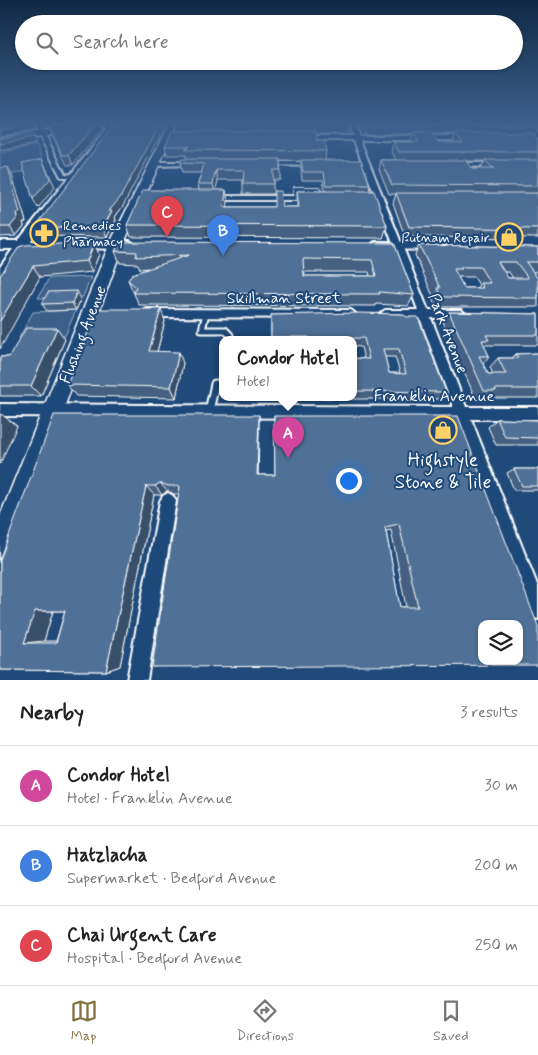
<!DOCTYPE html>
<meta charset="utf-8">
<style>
:root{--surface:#fff;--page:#f6f6f6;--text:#222;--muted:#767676;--line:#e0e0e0;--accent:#857141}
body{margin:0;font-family:Mynerve,sans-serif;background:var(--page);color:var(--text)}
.controls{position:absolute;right:15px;bottom:15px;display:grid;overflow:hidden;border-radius:10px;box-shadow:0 1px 4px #0004}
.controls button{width:45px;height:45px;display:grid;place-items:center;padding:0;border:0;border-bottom:1px solid var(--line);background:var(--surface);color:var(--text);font:25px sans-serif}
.you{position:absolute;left:348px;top:480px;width:18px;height:18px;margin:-12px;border:4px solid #fff;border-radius:50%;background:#1a73e8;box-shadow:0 0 0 8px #1a73e833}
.badge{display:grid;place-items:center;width:32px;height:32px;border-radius:50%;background:var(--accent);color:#fff;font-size:16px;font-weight:700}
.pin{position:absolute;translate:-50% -41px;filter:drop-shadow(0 1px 2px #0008)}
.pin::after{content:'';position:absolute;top:26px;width:18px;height:15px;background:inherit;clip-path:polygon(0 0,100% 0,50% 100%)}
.popup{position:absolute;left:219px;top:336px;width:138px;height:65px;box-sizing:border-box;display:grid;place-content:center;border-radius:10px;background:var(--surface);filter:drop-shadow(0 1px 4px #0005);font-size:16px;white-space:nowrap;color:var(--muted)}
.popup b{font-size:19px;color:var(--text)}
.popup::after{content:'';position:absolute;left:50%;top:100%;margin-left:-10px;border:10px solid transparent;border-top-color:var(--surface)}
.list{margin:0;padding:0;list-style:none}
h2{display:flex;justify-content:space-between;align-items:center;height:65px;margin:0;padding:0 20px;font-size:21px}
h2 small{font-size:16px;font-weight:400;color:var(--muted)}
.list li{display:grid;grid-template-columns:32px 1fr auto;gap:15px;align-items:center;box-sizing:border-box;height:80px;padding:0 20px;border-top:1px solid var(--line)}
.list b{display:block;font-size:19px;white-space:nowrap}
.list p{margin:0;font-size:16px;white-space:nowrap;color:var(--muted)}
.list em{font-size:16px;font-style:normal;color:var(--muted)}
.icon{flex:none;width:28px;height:28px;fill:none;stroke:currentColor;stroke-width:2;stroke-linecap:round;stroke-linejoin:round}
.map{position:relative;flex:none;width:538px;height:680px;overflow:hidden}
.search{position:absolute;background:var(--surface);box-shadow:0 1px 4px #0004;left:15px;right:15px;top:15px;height:55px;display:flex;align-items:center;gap:12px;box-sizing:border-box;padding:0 18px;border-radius:28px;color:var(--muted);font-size:19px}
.sheet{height:305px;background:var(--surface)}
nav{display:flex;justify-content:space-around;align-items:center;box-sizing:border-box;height:70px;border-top:1px solid var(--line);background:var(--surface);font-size:14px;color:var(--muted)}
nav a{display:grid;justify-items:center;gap:2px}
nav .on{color:var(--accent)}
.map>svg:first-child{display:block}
.green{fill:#3c618b;stroke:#9eb0c5}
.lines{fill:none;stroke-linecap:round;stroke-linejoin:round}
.service-far2-casing{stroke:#fff;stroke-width:6}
.service-far1-casing{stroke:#fff;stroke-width:9}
.service-casing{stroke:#fff;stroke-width:11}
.minor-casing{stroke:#fff;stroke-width:4}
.secondary-casing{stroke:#fff;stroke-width:4}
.primary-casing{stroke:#fff;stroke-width:3}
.service-far2{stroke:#1f4a7a;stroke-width:4}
.service-far1{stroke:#1f4a7a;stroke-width:5}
.service{stroke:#1f4a7a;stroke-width:7}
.minor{fill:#1f4a7a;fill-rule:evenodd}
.secondary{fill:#1f4a7a;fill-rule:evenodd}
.primary{fill:#1f4a7a;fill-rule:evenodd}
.wall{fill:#456182;stroke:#fff;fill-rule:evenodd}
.shaded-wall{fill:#384f6a;stroke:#fff}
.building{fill:#507197;stroke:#fff;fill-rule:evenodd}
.labels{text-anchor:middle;stroke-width:4;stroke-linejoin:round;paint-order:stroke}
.far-poi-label{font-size:14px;fill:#fff;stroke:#1f4a7a;text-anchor:start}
.street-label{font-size:16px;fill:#fff;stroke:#1f4a7a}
.near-poi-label{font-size:19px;fill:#fff;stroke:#1f4a7a}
</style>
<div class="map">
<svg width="538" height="680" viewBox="0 0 538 680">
<rect width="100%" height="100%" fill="#1f4a7a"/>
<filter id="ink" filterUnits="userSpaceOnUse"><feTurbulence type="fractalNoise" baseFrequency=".02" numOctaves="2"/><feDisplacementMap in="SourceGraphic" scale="10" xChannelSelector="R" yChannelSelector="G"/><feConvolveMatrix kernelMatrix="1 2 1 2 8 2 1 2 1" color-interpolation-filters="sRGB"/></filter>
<g filter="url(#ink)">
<path class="green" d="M37,145l9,22 -46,10v-24z
M91,277l-8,20 -45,1 11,-20z
M76,310l-11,26 -46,2 14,-26z"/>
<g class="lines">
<g class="service-far2-casing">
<path id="service-far2" d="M296,198l-1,-9h23l2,9"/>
</g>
<g class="service-far1-casing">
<path id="service-far1" d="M206,313l-4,17h23l5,5"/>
</g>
<g class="service-casing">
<path id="service" d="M209,411l6,-27h8"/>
</g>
<g class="minor-casing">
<path id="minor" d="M33,123h6l26,51 10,1v2h-14z
M348,123h6l5,13h109l3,2 -3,2h-108l68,170h33l5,4 -5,4h-30l35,89h72v12h-67l67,168v32l-7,-2 -2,-7 -71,-191 -458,-3v-12l453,3 -33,-89h-35l-5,-4 5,-4h33l-64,-170h-53l-3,-2 3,-2h52z
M194,162l2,1v2l-42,1 -3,-2 3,-2z
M265,162h51l3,2 -3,2 -53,-1v-2z
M499,163l2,1v2l-46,1 -3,-2 3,-2z
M209,196h102l4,2 -4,2h-102z
M147,309l204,1 5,4 -5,4 -204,-1 -5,-4z
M168,493l5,3 3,5 -29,179h-20l33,-179 3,-5z"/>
</g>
<g class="secondary-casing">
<path id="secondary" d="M91,123h19l4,7 -83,111h14l6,4 -6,4h-19l-21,31 -5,2v-15l13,-18h-13v-8h18l88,-111 -2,-4 -104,18v-6z
M75,241h55l6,4 -6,4 -59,-1 -2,-3 2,-3z
M375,242h65l6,4 -6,4 -69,-1 -2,-3z"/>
</g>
<g class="primary-casing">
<path id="primary" d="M170,123h8l-55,122 -110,304 -4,9 -9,4v-46l109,-271z"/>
</g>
<use href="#service-far2" class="service-far2"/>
<use href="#service-far1" class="service-far1"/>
<use href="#service" class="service"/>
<use href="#minor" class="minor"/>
<use href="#secondary" class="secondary"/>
<use href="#primary" class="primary"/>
</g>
<path class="wall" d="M46,123h55l2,5 -30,37h-6z
M176,123h173l-2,11h-31l1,7 9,10 -1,9 45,25 -1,6 18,35 -4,12 -252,-1 -4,-12 72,-35 -1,-6 3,-11h-19l-2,-10 6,-4v-4h-19l-2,-9 12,-15zM280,161h21v8l1,11h21l2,11h-28v16h-70l1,-5 -2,-12h-11l3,-10h25v14h30v-14h7z
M359,123h60l-2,10h6l-3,-4 2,-6h116v8l-2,3h-3l5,5v99l-133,-1 -12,-34 3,-9h-7l-10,-25 2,-9h15l-5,-10 3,-8h17l1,-8h-48zM432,134h23l-2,8h-15zM466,161h19l-4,8h-9z
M0,168l12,7 14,47h-3l1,4 -8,10 -16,1z
M123,206l-8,11 1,3 -9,17 -67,-1 -5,-9z
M394,243l20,52 -6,11 -32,-2v2l-237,-1 -11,-25 20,-12 -8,1 -2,-5 -18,-1 -5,-12zM304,272h65l1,4h-66z
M419,245l119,2v22l-3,3h-2l5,7v28h-102l-4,-9 1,-2 -18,-41zM504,272h5l4,6h-5zM458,277h16l5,8 -3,3h-12z
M19,247l80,7 -7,18 -52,5 -10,17z
M81,299l-5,11 -29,1 -5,-7z
M449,312l89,2v31h-53l-1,1 5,10 -6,8 5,10h5l-3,-7 8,-9h14l4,-4 22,-1v45h-48l-3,2h-11l-33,-78z
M402,314l44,78 -6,7h-89l-47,-2h49v-39l11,1 -3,-12 -8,-1v-7h-82v-24zM385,357h10l5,16h-11z
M165,321l-8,31 26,11 -7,35 -100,-2 -9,-11z
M65,339l-24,57h-41v-39h9z
M274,416l264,210 -386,41 27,-173h-5l-7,-3 -5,4h-8l-34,171 -14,5 -106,-1v-110l259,-133 -1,48h17zM391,530l15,77h-6l-14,-76zM53,611h12l-9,30h-12z
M497,419l41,1v25h-42l-8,-18z
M514,469h24v21h-24l-7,-17z"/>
<path class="shaded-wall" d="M27,123l4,8 -31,5v-6z
M46,123h33l-31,5z
M96,123h5l2,5 -30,37 -4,-10z
M161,123h5l-43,83 -8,11 1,3 -9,17 -4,-9 6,-17z
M31,134l5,10 -36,7v-7z
M42,159l13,28 -17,21 -5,-9z
M8,167l4,8 14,47h-3l1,4 -8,10 -6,-9z
M216,170l2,10 -3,14 -2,-10z
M226,190l2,12 -3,17 -1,-12z
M94,243l5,11 -7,18 -5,-11z
M33,266l7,11 -40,72v-28z
M77,291l4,8 -5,11 -4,-7z
M161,309l4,12 -11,42 -5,-12z
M57,328l8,11 -24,57 -10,-10z
M179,352l4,11 -7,35 -5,-11z
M1,414l16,12 -17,38v-48z
M259,415v12l-1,57 -1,-9z
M160,483l7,8 -5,4 -7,-9z
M146,486l8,9 -34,171 -14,5z
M35,611h18l-9,30 -20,2z"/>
<path class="building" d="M14,123h13l1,2 -28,5v-4z
M74,123h22l-27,32h-6l-14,-28z
M115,123h46l-41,75 -11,13h3l-9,17 -68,-1z
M364,123h55v3h-53z
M425,123h113v3h-111z
M172,131h144l1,10h7l2,10 -141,-1 4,-4h-24z
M413,133h18l7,9h25l-8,-9h77l6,6v13h-139l-5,-10h25z
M31,134l2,4 -33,6v-5z
M42,159l8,20 -17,20 -11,-36z
M182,159h98v11h-7v14h-30l1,-14h-28l-3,14h-15l6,-20 -24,-1z
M301,160h60l9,25h-44l-2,-13h-21z
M381,160h84l7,9h22l-9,-9h53v26l-146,-1z
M8,167l12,46h-3l1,4 -8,10h-10v-59z
M143,190h83l-2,17h50v-16h7l1,16h17l-2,-16h77l13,35 -260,-1z
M396,193h142v36l-129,-2z
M120,242l274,1 20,52 -35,-3 1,2 -246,-1 2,-6 -8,-7 4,-6 57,-19 -53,2 1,-5 -22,-1zM303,259l69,1 4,16h-72z
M94,243l-7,18 -54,5 -33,55v-45l19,-29 6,-2z
M419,245l119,2v15h-12l12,17v19l-97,-1 -4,-9h3zM498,262h18l12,16h-20zM460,267h20l10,16h-10l3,5h-19l-10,-19h8z
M77,291l-5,12 -30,1 6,-12z
M97,309h64l-12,42 30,1 -8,35 -104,-2z
M449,312l89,2v21h-52l3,5h-7l7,16h-10l9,18h18l-8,-16h20l-2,-4 22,-1v36h-43l1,2h-12z
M358,313l44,1 5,3h11l28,75 -93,-1v-33l16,1 -5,-21 -55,1v-2h-38v-22zM383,349h16l7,25 -17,-1z
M26,328h31l-26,58h-31v-29h9z
M54,415h205l-2,60h18l-1,-59h184l80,210v39l-386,2 28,-181h-12l-8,-3 -5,3h-9l-40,185 -106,-1v-110zM399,524l19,83h-18l-15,-80zM35,611h30l-9,32h-32zM482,624h37v37h-37z
M497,419l41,1v18l-33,-1z
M514,469h24v17h-16z"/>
</g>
<linearGradient id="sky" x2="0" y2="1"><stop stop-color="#112943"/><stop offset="0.56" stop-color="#3c608d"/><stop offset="1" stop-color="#3c608d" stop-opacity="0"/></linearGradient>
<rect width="538" height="218" fill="url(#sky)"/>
<defs>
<g id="pharmacy-ring" transform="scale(1.4375)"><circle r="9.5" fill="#1f4a7a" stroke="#ffd166" stroke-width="1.5"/><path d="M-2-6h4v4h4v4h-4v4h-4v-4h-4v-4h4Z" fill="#ffd166"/></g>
<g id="shop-ring" transform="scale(1.4375)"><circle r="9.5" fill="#1f4a7a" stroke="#ffd166" stroke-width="1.5"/><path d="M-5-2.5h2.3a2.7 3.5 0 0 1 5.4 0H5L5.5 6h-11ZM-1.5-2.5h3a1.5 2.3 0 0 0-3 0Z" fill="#ffd166"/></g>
</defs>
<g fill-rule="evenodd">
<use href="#pharmacy-ring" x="44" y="233"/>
<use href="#shop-ring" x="509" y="237"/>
<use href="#shop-ring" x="443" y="430"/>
</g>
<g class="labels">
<g class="far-poi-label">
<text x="63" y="230">Remedies<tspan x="63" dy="16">Pharmacy</tspan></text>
<text x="490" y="242" text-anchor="end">Putnam Repair</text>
</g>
<g class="street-label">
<text x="284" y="303">Skillman Street</text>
<text transform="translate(449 333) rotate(69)" y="6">Park Avenue</text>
<text transform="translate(82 334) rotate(-69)" y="6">Flushing Avenue</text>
<text x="434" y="401">Franklin Avenue</text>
</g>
<g class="near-poi-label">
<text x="443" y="466">Highstyle<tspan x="443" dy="22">Stone &amp; Tile</tspan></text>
</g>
</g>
</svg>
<div class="controls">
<button><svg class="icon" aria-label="layers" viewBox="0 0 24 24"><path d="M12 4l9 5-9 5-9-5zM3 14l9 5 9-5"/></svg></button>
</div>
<div class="you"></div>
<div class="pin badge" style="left:288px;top:458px;background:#d1479c">A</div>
<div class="popup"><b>Condor Hotel</b>Hotel</div>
<div class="pin badge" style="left:223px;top:256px;background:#3f7fe0">B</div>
<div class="pin badge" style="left:167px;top:237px;background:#e0444e">C</div>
<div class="search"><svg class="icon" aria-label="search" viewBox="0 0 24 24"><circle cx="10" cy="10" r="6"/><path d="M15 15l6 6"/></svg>Search here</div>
</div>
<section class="sheet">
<h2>Nearby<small>3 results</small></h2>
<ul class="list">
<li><span class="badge" style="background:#d1479c">A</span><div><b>Condor Hotel</b><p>Hotel · Franklin Avenue</p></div><em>30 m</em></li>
<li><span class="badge" style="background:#3f7fe0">B</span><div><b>Hatzlacha</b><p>Supermarket · Bedford Avenue</p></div><em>200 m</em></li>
<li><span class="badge" style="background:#e0444e">C</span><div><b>Chai Urgent Care</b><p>Hospital · Bedford Avenue</p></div><em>250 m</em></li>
</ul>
</section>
<nav>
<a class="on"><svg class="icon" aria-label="map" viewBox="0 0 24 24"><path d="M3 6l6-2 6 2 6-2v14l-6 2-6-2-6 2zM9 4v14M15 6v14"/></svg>Map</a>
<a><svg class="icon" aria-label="directions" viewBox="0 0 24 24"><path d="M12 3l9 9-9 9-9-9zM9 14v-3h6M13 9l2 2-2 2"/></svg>Directions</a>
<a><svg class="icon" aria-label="saved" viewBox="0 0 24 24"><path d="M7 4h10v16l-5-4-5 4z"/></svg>Saved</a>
</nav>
